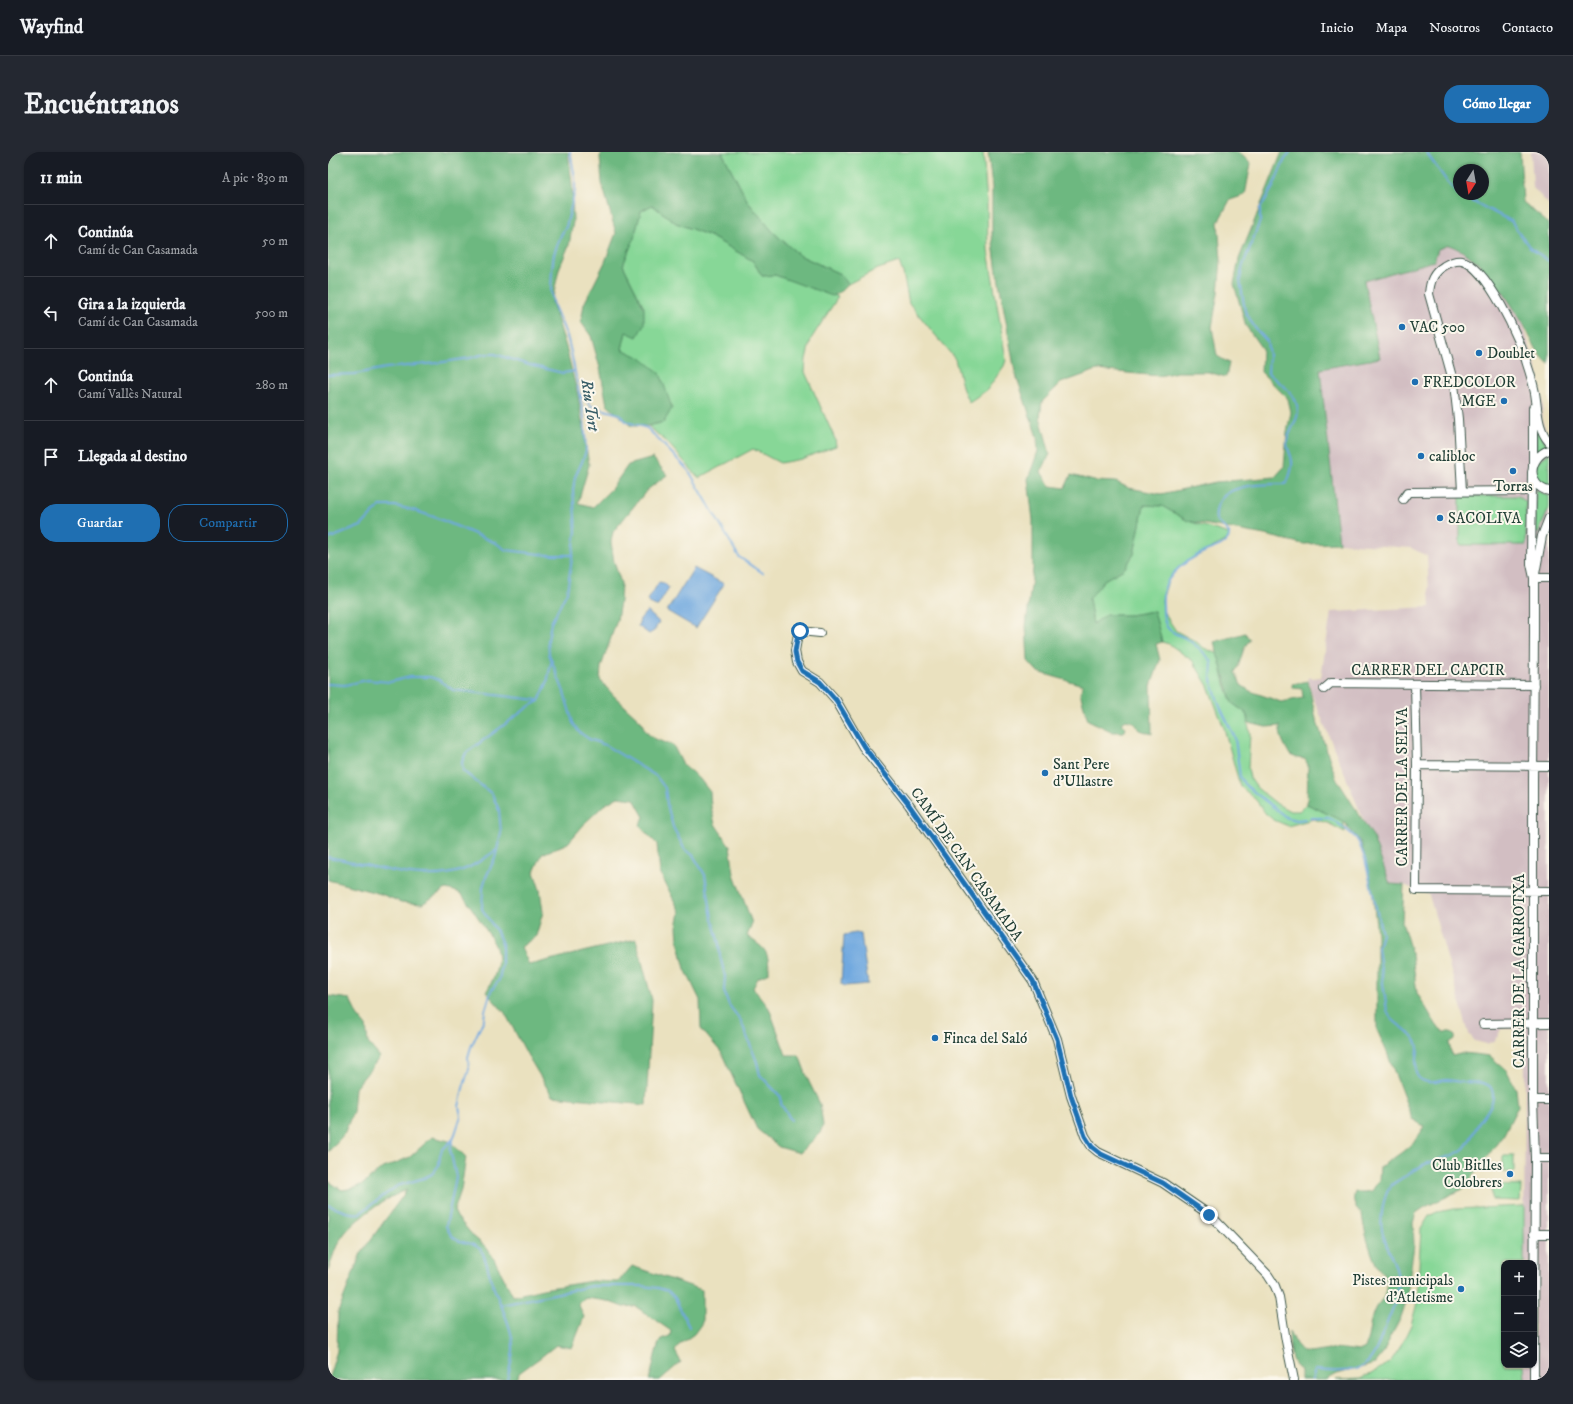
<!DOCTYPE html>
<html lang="es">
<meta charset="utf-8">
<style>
:root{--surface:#171b24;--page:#242831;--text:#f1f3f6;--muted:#9ea1a6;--line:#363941;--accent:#1f6fb2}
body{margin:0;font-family:"IM FELL DW Pica",serif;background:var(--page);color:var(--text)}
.controls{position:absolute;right:12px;bottom:12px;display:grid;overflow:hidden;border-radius:8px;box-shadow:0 1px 3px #0004}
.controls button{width:36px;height:36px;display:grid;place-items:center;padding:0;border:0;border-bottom:1px solid var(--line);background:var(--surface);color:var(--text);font:20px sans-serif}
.compass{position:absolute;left:1125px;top:12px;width:36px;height:36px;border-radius:50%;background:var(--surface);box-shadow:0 1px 3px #0004;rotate:191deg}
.stop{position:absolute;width:12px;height:12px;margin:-9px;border:3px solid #1f6fb2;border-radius:50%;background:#fff}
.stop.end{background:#1f6fb2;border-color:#fff;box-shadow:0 1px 4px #0008}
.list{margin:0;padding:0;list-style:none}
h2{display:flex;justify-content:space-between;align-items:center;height:52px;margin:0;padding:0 16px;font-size:17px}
h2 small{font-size:13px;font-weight:400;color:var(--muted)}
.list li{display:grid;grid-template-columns:26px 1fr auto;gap:12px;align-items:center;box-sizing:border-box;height:72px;padding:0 16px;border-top:1px solid var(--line)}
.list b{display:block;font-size:15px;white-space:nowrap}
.list p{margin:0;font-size:13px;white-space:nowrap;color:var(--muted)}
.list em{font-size:13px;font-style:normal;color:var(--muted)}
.actions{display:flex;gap:8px;padding:12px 16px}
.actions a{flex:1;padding:9px 0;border:1px solid var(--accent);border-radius:16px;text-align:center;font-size:14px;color:var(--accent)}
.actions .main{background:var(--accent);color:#fff}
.icon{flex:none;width:22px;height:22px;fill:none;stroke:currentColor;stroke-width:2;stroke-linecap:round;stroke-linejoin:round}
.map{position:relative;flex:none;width:1221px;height:1228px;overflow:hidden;border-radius:16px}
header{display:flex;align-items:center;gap:24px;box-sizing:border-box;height:56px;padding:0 20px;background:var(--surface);border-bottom:1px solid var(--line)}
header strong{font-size:19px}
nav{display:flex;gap:22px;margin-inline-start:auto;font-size:14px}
.intro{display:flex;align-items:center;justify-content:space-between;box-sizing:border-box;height:96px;padding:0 24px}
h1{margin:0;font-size:28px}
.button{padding:10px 18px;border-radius:16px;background:var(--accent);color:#fff;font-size:14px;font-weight:700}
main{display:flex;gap:24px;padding:0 24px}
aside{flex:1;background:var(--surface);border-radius:16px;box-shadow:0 1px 3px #0004}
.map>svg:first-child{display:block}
.industrial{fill:#d2bec2}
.green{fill:#87d797;stroke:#538a66}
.forest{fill:#6db880;stroke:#467a5a;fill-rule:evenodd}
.water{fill:#70a8df;stroke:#48728a}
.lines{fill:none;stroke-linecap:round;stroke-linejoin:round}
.stream{stroke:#70a8df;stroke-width:2}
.minor-casing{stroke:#3d5649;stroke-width:10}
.minor{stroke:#fff;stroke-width:8}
.route{stroke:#1f6fb2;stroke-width:5}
.poi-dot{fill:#1f6fb2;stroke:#fbf7ec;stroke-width:1.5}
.labels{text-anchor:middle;stroke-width:4;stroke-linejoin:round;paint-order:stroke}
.poi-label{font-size:15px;fill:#1f3d34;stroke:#fbf7ec;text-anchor:start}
.street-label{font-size:15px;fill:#1f3d34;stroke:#fbf7ec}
.water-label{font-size:16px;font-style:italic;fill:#375d67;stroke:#fbf7ec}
</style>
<header>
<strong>Wayfind</strong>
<nav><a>Inicio</a><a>Mapa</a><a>Nosotros</a><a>Contacto</a></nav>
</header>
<div class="intro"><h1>Encuéntranos</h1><a class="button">Cómo llegar</a></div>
<main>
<aside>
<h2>11 min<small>A pie · 830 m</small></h2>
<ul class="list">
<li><svg class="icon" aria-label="ahead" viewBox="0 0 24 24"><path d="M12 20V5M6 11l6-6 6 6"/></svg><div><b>Continúa</b><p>Camí de Can Casamada</p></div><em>50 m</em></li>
<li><svg class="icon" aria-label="left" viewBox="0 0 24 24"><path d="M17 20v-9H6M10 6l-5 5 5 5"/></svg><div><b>Gira a la izquierda</b><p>Camí de Can Casamada</p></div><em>500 m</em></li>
<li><svg class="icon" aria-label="ahead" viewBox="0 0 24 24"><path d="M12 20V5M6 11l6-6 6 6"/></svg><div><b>Continúa</b><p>Camí Vallès Natural</p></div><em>280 m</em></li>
<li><svg class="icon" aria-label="arrive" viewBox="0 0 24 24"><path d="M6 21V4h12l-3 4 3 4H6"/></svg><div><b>Llegada al destino</b></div></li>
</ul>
<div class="actions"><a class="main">Guardar</a><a>Compartir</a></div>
</aside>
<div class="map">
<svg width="1221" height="1228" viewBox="0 0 1221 1228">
<rect width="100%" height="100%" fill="#fbf7ec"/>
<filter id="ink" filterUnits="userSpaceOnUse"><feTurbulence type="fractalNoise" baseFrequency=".025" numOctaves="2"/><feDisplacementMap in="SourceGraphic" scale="8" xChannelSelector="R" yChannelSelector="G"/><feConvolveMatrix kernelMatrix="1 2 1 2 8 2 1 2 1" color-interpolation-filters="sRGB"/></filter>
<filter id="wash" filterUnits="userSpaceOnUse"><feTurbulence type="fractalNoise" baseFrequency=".012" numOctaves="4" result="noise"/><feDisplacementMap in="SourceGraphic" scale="16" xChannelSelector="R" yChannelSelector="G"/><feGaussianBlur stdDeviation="0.9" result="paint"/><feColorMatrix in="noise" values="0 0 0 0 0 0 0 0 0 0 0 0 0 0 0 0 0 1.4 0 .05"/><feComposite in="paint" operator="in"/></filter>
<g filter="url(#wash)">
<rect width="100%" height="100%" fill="#eae1bf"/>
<path class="industrial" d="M1203,0h18v53l-16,-17z
M1121,93l13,5 21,17 15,18 25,39 16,53 4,26v8h-2l2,13 6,12v944h-24l-1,-15h10v-102h-10l1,-226 -9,-8h-15l-3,7 -5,5 -6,3 -12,-3 -6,-7 -40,-139 -25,-10 -14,-1 -78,-189 -4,-18 4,1 9,-1 10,-65 99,-5 -3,-51 -16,-8 -72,-5 -19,-174 59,-11 -15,-77 70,-20 4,-12z"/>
<path class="green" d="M394,0h261l4,51 1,47 18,110 -2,6 -17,24 -18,12 -6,-12 -8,-31 -46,-56 -6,-30 -4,-11 -24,8 -27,14 -8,-10 -41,-19 -26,-23 -25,-30z
M324,53l24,18 34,13 43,25 9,15 13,-1 63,22 -27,42 -5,20 -1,13 30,67 1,7 -35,13 -21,4 -27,-14 -54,29 -32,-36 -19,-16 16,-4 -42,-73 4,-17 18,-25 -21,-42 11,-27 7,-27z
M1210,278l9,15 -10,6 -1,-2v-18z
M1221,301v36l-13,-9 -1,-16z
M1208,338l13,6v12l-11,26 -3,-3z
M1132,344h58l8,6v43h-66z
M816,353l18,1 26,15 41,13 -1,5 -45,25 -14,14 -7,22 1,11 13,20 19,10 9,7 14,6 7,30 7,19 14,10 4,21 -2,34 2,10 7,10 20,16 13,7h9l8,-7 36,17 2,11 -17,-9 -15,-4 -25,7 -14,-6 -8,-6 -10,-14 -16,-14 -16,-58 -16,-42 -15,-25 -24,-17 -7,-2 -8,-31 -24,4h-23l-14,9 -4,-25 15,-19 20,-11 10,-15z
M1175,1004h11v16h-11z
M1164,1033l29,1 -1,15 -28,-1z
M1196,1054v57h-20v102h20l1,15h-189l24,-1 11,-5 19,-12 9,-13 12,-24 6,-22 4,-74 8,-13 8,-4 17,-3z"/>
<path class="forest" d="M0,0h240l4,32 1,38 -4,23 -10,24 -7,33 14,45 12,49 11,69 -11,38 15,4 19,-19 16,-23 25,-7 14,17 -20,15 -34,42 -2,10 3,20 7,21 -1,18 -3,19 -16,47 -1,13 13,15 29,27c3,16 18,19 31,23l10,20 16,13 11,14 1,15 4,17 15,22 4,28 18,49 -5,13c18,13 22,14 22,37l-11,5 -5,10 16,20 17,47h13l10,27 11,22 3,21 -3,8 -20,20 -21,-6 -22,-18 -36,-77 -20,-23 -1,-29 -15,-31 -7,-29 -1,-13 3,-15 -20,-39 -3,-29 -10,-10 -7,-9 4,-8 -10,-18 -16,-2 -14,8 -17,16 -19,22 -26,11 -8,18 6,18 3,22 -7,24 -15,11 8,18 107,-26 16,61 -6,105 -94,-9 -24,-40 -23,-43 -19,-21c8,-13 15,-28 10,-44 -1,-6 -31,-51 -35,-54 -4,-3 -11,-4 -15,-5l-24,15 -21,-2 -20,-8 -53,-14z
M275,0h119l26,50 25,30 26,23 41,19 8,10 -7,7 -9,5 -57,-21 -13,1 -9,-15 -43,-25 -34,-13 -24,-18 -11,6 -7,27 -11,27 21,43v16l-7,13 -11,-5 -4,17 19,9 19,15 12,35 -8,14 -16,4h-17l-24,-21 -7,-37 -9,-32 -10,-14 3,-18 21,-42 11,-29 -14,-50 -2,-27z
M660,0h250l13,11 -6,32 -15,5 -12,22 3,38 -3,33 -6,34 5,29 12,7 -3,14 -18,-5h-31l-18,4 -62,-6 -36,13 -19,19 -2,15 10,37 -9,18 9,14 15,2 6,-13 23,6 22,1 13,6 32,6 55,-12 59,-5 9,-10 3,-35 4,-20 -3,-13 -27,-27 1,-23 -16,-23 -12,-42 5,-25 43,-107h238l3,50 26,22v140c-13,-11 -18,-26 -26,-41 -19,-30 -39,-65 -74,-78l-11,4 -4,12 -70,20 16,77 -60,11 19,174 -36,1 -38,-9 -77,-14 -26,-15 -18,-1 -10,49 -10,15 -20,11 -15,19 4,25 13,-9h24l24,-4 8,31 -6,2 4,16 -9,26 1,48 -12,-4 -7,-8 -7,-2 -4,3 3,4 -1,5h-11l-25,-12 -8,-27 3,-8 -45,-13 -10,-11 -2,-35 7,-57v-49l-5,-41 10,-28 -1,-14 -22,-65 -19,-107 -4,-29v-49zM1131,18h24v24h-24z
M917,481l5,7c-9,8 -8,22 -15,32l6,13 9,6 31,11 22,-4 -1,-9 -9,-1 -1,-4 16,-3 8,38 20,59 36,57 18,49 14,1 -2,37 10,33 5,38 20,33 7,6h7l4,4v3l-6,4 3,13 12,-3 26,3 17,15 9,18 2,17 -14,28 -41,55 -38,18 -9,6 -3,10 1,22 -8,57 -5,15 -20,39 -6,8 -38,10 -11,6h-25v-10c-13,-7 -11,-26 -12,-39l7,13 7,8 7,1 19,-3 15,-1 15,2 6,-3c5,-13 4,-29 11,-41 5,-7 12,-12 11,-22 0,-8 -7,-14 -11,-21 -6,-13 -13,-37 -14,-51 -8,-6 -10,-11 -7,-21h9l8,-1 7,-11 1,-14 3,-1c15,-10 34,-21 41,-39l-12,-7 -26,-69 -9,-20v-95l-5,-48 -11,-44 -18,-22 -36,-17 1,-39 -3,-6 -8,-1 -7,-3c-5,-9 -11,-19 -10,-29l-14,1 -17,-4 -3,-10 -14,-10 -18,-61z
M0,844l22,3 7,16 9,11 2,17 12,14 -25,31 -2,24 -9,22 -16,18z
M104,985l17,4 17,16 -5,33 -7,21 3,6 17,20 12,10 7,10 20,39 30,-7 49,-8 26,1 14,-16 70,24v33l-8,11 -14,10 -5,7 6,11 -21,18h-11c5,-14 5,-28 12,-41l9,-3 1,-5 -36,-25 -12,1 -16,-6 -21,-3 -8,5 6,14 -12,31 -16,-3 -15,12 -22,16 -2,7h-189l9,-29 1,-39 23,-59 46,-63c-20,7 -53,29 -65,47 -7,9 -10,23 -14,34v-90l14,9 12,-2 11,-5 14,-13 31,-13z"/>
<path class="water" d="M366,416l30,16 -28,44 -29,-17z
M331,430l5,1 5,5 -11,18h-2l-7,-3 -1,-3z
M319,459l12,11 -5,9 -5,3 -11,-8 2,-7z
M528,781l5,1 7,50 -23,2 -4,-2 3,-49z"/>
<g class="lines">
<path class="stream" d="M242,0l5,26v13l-9,36 -5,8 -7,19 -2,15 -1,22 3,15 13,30 4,16 13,65 2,34 -4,11 -7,15 -2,13 3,41 -9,61 -16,31 -3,17 1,14 15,38 9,31 6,9 10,7 16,6 51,31 9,12 2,16 6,23 12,23 8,5 12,20 7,43 7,26 1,12 5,20 -1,15 5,14 12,16 16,41 3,13 21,22v7l10,16
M962,0l-6,9 -11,26 -13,22v12l-18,47 -2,12 5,31 10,17 12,13 2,15 -1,17c14,12 34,24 29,44 -3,8 -8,16 -10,24 -1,8 5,13 5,21 1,6 -3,15 -5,21l-3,1c-20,0 -60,-1 -67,23 -1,4 -2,8 -1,12 3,8 19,11 11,21 -5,7 -14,8 -21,11 -22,10 -46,26 -43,53 0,8 0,16 4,23 4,6 12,8 18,11 10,6 20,15 27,24l-1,18 9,27 15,31 5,39 4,7 43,34 11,2 7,-1
M1098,0l22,31 10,11 53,27 19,27 19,13
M0,223l27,-1 31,-6 51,-5 33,-5 14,-4h11l34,11 34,8 12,-2
M253,243l10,11 28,8 8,8 20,6 8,8 34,35 50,86 24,16
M0,387l33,-13 19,-20h15l18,4 24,8 59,25 10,7 42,5h24
M0,532l17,1 22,-5 23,2 20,-5h20l9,3 14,10 84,10
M982,666h18l5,2 13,9 10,9 3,5 6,16 17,75 -4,14 9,63c5,14 23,17 30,32 5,11 -10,32 7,38 10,4 15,-1 23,-1 5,0 10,2 15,2 9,1 27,-2 30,8 4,12 -5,21 -11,30 -6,7 -12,26 -19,30 -11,8 -25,9 -37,14 -8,4 -15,10 -23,14 -4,3 -10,5 -12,9 -7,10 -10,31 -8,43 3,17 15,32 16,49 1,18 -7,33 -13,49 -13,33 -16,45 -55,43 -5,0 -10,-1 -15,-1l-3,10
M0,705c43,7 94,29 137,12 11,-4 22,-13 32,-19
M0,1053c10,4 22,10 32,8l37,-27 27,-8 8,-4 7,-9 1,-10 2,-5 11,-11
M173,1153l91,-19h50l16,2 10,3 7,7 14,29
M179,1228c2,-9 5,-20 6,-30 1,-21 -14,-47 -21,-67 -3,-8 -6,-28 -12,-34 -13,-12 -23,1 -34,-23l10,-49 -6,-28 11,-33 -2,-9 4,-19 6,-19 -1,-12 3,-10 13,-28 1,-8 6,-20 8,-11 3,-15v-21l-5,-12 -15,-23 1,-22 3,-10 9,-19 6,-25 -2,-23 -7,-16 -29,-23 -1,-9 4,-9 65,-48 8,-4 8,-18 4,-20"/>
</g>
</g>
<g filter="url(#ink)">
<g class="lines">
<g class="minor-casing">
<path id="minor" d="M1221,298c-21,7 -23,36 0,41
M1205,314v-58
M1204,320l-1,92 3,14v55l-1,149v318l2,58 -1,205
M1134,339l-4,-72 -4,-35 -25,-90c1,-13 4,-21 15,-28 5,-3 12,-6 18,-5 24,4 59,80 65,103 3,9 6,19 8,29 3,18 2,35 14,49
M1075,347l5,-7 124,-1
M1207,422l7,-38 7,-18
M1206,426h15
M492,481l-20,-2 -2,3 -3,17 2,11 5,9 18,11 16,18 27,47 46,58 124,176 24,58 14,57 14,40 7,11 6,5 65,31 41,28 11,9 53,55 7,11 4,11 7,44 8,39
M1087,532l2,81 -1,125 133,1
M996,537l7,-6 203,2
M1089,613l132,1
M1155,872l66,-1
M1205,948h16
M1207,1006h14
M1206,1082h15
M1206,1228v-15"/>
</g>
<use href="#minor" class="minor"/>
</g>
</g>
<g class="lines" filter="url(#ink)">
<path class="route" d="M472,479l-2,3 -3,18 2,10 5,9 18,11 16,18 28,47 45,58 124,176 24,58 14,57 14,40 7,11 9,7 62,29 46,32"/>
</g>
<g class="poi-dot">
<circle cx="1074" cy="175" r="4"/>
<circle cx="1151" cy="201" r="4"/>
<circle cx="1087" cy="230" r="4"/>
<circle cx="1176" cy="249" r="4"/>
<circle cx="1093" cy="304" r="4"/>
<circle cx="1185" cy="319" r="4"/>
<circle cx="1112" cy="366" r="4"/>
<circle cx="717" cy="621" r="4"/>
<circle cx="607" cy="886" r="4"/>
<circle cx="1182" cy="1022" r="4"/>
<circle cx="1133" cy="1137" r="4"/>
</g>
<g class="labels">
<g class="poi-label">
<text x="1082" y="180">VAC 500</text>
<text x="1159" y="206">Doublet</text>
<text x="1095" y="235">FREDCOLOR</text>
<text x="1168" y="254" text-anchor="end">MGE</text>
<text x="1101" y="309">calibloc</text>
<text x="1185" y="339" text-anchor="middle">Torras</text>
<text x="1120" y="371">SACOLIVA</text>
<text x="725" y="617">Sant Pere<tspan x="725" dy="17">d'Ullastre</tspan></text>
<text x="615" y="891">Finca del Saló</text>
<text x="1174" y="1018" text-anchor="end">Club Bitlles<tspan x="1174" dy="17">Colobrers</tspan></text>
<text x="1125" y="1133" text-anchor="end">Pistes municipals<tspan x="1125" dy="17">d'Atletisme</tspan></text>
</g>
<g class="street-label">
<text x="1100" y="523">CARRER DEL CAPCIR</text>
<text transform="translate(1074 635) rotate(-90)" y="5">CARRER DE LA SELVA</text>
<text transform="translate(639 712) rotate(55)" y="5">CAMÍ DE CAN CASAMADA</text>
<text transform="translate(1191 819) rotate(-90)" y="5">CARRER DE LA GARROTXA</text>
</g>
<g class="water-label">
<text transform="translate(263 253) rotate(82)" y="6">Riu Tort</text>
</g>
</g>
</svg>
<div class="controls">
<button>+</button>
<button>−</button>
<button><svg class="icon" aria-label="layers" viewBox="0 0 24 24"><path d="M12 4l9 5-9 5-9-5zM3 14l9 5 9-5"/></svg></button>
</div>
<svg class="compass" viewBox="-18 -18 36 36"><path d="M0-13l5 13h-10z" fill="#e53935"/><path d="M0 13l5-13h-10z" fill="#9ea1a6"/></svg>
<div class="stop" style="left:472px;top:479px"></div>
<div class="stop end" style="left:881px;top:1063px"></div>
</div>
</main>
